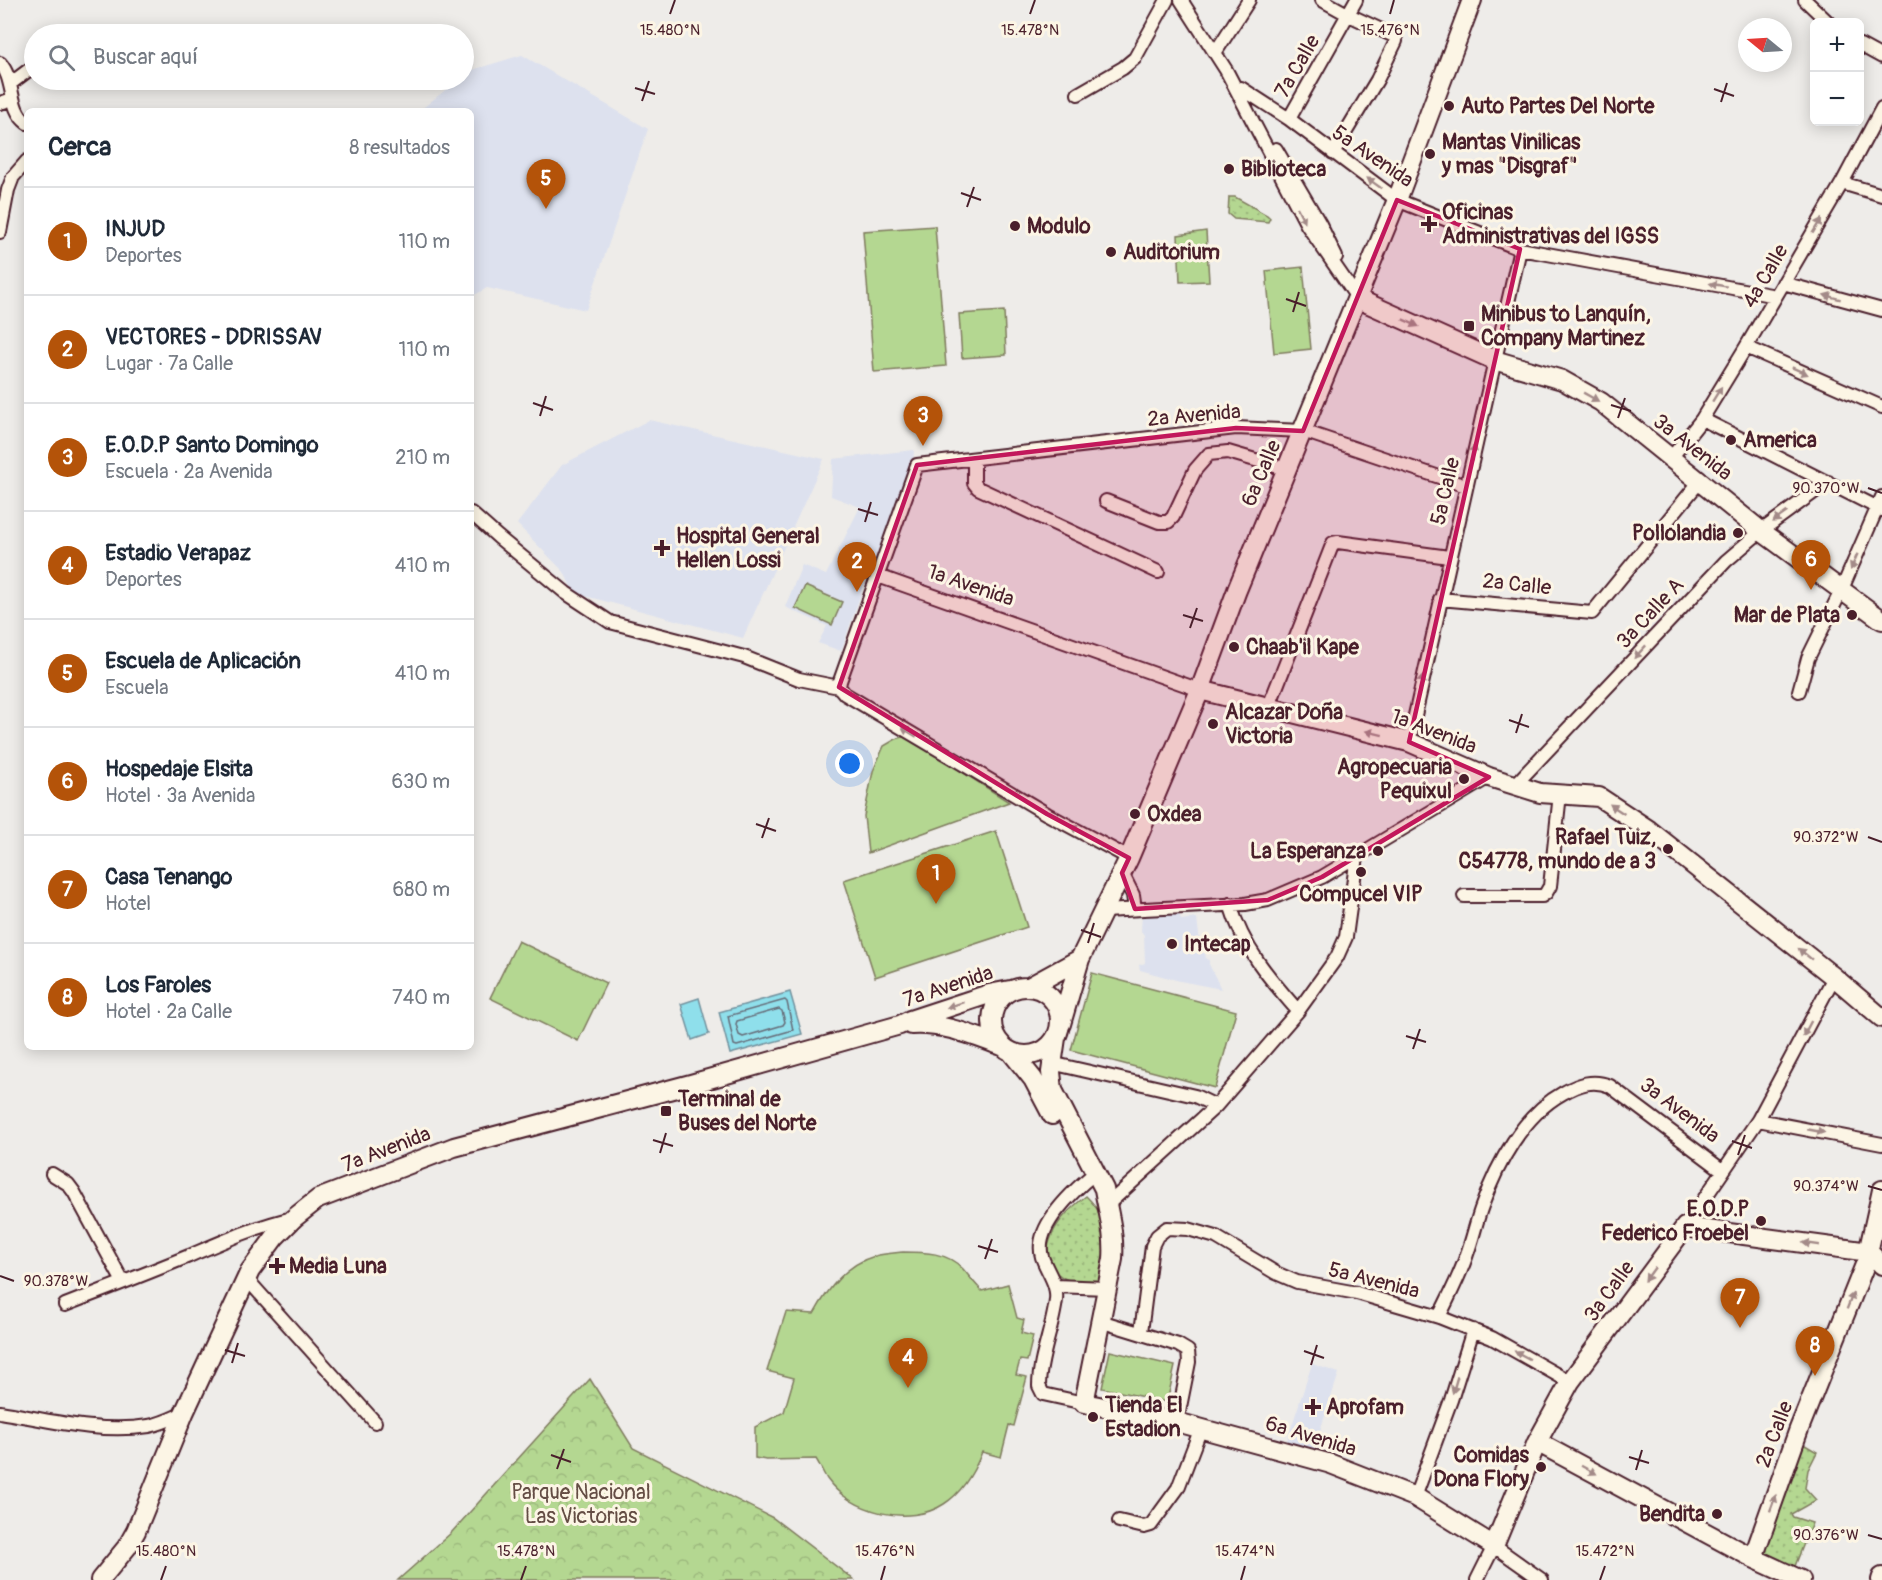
<!DOCTYPE html>
<html lang="es">
<meta charset="utf-8">
<style>
:root{--surface:#fff;--page:#f6f6f7;--text:#1f2937;--muted:#747a83;--line:#e0e1e3;--accent:#b45309}
body{margin:0;font-family:Pangolin,sans-serif;background:var(--page);color:var(--text)}
.controls{position:absolute;right:18px;top:18px;display:grid;overflow:hidden;border-radius:9px;box-shadow:0 3px 15px #0003}
.controls button{width:54px;height:54px;display:grid;place-items:center;padding:0;border:0;border-bottom:2px solid var(--line);background:var(--surface);color:var(--text);font:30px sans-serif}
.compass{position:absolute;left:1738px;top:18px;width:54px;height:54px;border-radius:50%;background:var(--surface);box-shadow:0 3px 15px #0003;rotate:288deg}
.you{position:absolute;left:850px;top:764px;width:21px;height:21px;margin:-15px;border:4px solid #fff;border-radius:50%;background:#1a73e8;box-shadow:0 0 0 9px #1a73e833}
.badge{display:grid;place-items:center;width:39px;height:39px;border-radius:50%;background:var(--accent);color:#fff;font-size:20px;font-weight:700}
.pin{position:absolute;translate:-50% -50px;filter:drop-shadow(0 2px 3px #0008)}
.pin::after{content:'';position:absolute;top:32px;width:21px;height:18px;background:inherit;clip-path:polygon(0 0,100% 0,50% 100%)}
.list{margin:0;padding:0;list-style:none}
h2{display:flex;justify-content:space-between;align-items:center;height:78px;margin:0;padding:0 24px;font-size:26px}
h2 small{font-size:20px;font-weight:400;color:var(--muted)}
.list li{display:grid;grid-template-columns:39px 1fr auto;gap:18px;align-items:center;box-sizing:border-box;height:108px;padding:0 24px;border-top:2px solid var(--line)}
.list b{display:block;font-size:22px;white-space:nowrap}
.list p{margin:0;font-size:20px;white-space:nowrap;color:var(--muted)}
.list em{font-size:20px;font-style:normal;color:var(--muted)}
.icon{flex:none;width:33px;height:33px;fill:none;stroke:currentColor;stroke-width:2;stroke-linecap:round;stroke-linejoin:round}
.map{position:relative;flex:none;width:1882px;height:1580px;overflow:hidden}
.search{position:absolute;background:var(--surface);box-shadow:0 3px 15px #0003;left:24px;top:24px;width:450px;height:66px;display:flex;align-items:center;gap:15px;box-sizing:border-box;padding:0 21px;border-radius:33px;color:var(--muted);font-size:22px}
.panel{position:absolute;background:var(--surface);box-shadow:0 3px 15px #0003;left:24px;top:108px;width:450px;height:942px;border-radius:9px}
.map>svg:first-child{display:block}
.built{fill:#dde1ee}
.grass{fill:url(#grass-dots);stroke:#7f7b5e;stroke-width:1.5}
.forest{fill:url(#forest-crowns);stroke:#7f7b5e;stroke-width:1.5}
.garden{fill:#b4d791;stroke:#7f7b5e;stroke-width:1.5}
.water{fill:#8fdfeb;stroke:#73929e;stroke-width:1.5}
.lines{fill:none;stroke-linecap:round;stroke-linejoin:round}
.shore{stroke:#666c78;stroke-width:1.5}
.street-casing{stroke:#4a1f2b;stroke-width:16}
.secondary-casing{stroke:#4a1f2b;stroke-width:22}
.street{stroke:#fcf5e5;stroke-width:12}
.secondary{stroke:#fcf5e5;stroke-width:18}
.oneway{fill:#a38a88}
.marked{fill:#c2185b;fill-opacity:0.2;stroke:#c2185b;stroke-width:4.5;stroke-linejoin:round}
.ticks{fill:none;stroke:#4a1f2b;stroke-width:2}
.poi-dot{fill:#4a1f2b;stroke:#fcf5e5;stroke-width:2}
.labels{text-anchor:middle;stroke-width:6;stroke-linejoin:round;paint-order:stroke}
.street-label{font-size:21px;fill:#4a1f2b;stroke:#fcf5e5}
.poi-label{font-size:21px;font-weight:bold;fill:#4a1f2b;stroke:#fcf5e5;text-anchor:start}
.park-label{font-size:21px;fill:#644d44;stroke:#fcf5e5}
.ticks-label{font-size:15px;text-anchor:middle;fill:#4a1f2b;stroke:#fcf5e5;stroke-width:6;stroke-linejoin:round;paint-order:stroke}
</style>
<div class="map">
<svg width="1882" height="1580" viewBox="0 0 1882 1580">
<defs>
<pattern id="grass-dots" width="8" height="8" patternUnits="userSpaceOnUse" patternTransform="scale(1.5)"><rect width="8" height="8" fill="#b4d791"/><path d="M2 2h.1M6 6h.1" fill="none" stroke="#9cb87d" stroke-width="1.8" stroke-linecap="round"/></pattern>
<pattern id="forest-crowns" width="20" height="18" patternUnits="userSpaceOnUse" patternTransform="scale(1.5)"><rect width="20" height="18" fill="#b4d791"/><path d="M2 6a3 3 0 1 1 6 0M12 15a3 3 0 1 1 6 0" fill="none" stroke="#9cb87d"/></pattern>
</defs>
<rect width="100%" height="100%" fill="#eeece9"/>
<filter id="ink" filterUnits="userSpaceOnUse"><feTurbulence type="fractalNoise" baseFrequency=".0167" numOctaves="2"/><feDisplacementMap in="SourceGraphic" scale="12" xChannelSelector="R" yChannelSelector="G"/><feConvolveMatrix kernelMatrix="1 2 1 2 8 2 1 2 1" color-interpolation-filters="sRGB"/></filter>
<g filter="url(#ink)">
<path class="built" d="M522,55l126,74 -62,181 -99,-22 -16,9v-186h-52l39,-31h6v-5l5,-4z
M649,420l175,39 -81,179 -169,-45 -10,-21 -47,-48 45,-59z
M914,450l-1,15 -47,114 -25,72 -23,-8 9,-17 -42,-19 17,-42 24,10 34,-68 -29,-11 2,-37z
M1175,914l4,1 2,5 16,-2 4,34 4,2 1,5 3,1v4l12,25 -41,-8 -40,-11 -1,-5 6,-2 -1,-28 -3,-4 1,-16z
M1312,1364l27,9 -25,76 -27,-8z"/>
<path class="grass" d="M1229,197h6l32,18 3,3 -2,4 -34,-3 -6,-5z
M1086,1196c27,26 22,49 17,83 -31,12 -68,-7 -51,-44 6,-15 21,-29 34,-39z
M1800,1442l17,10 -9,18 -3,18 11,12 -25,14 2,3 19,6 -17,43 -4,3 -32,-14z"/>
<path class="forest" d="M590,1379l43,69 140,70 81,62h-456l53,-47z"/>
<path class="garden" d="M935,226l11,140 -72,6 -11,-141z
M1206,231l3,50 -29,1 -2,-47z
M1303,267l8,82 -37,4 -8,-82z
M1004,311l2,44 -44,3 -3,-44z
M805,586l37,16 -10,23 -37,-17z
M906,736l103,66 -141,51 -4,-37 9,-45 11,-25 12,-7z
M996,831l31,96 -152,50 -31,-97z
M518,941l88,42 -28,58 -88,-43z
M1092,973l144,38 -21,77 -144,-38z
M903,1252c21,0 45,0 60,17 6,7 12,15 19,22l26,-7 9,34 7,2 -3,13 12,3 -6,25 -7,-1 -4,15 11,2 -13,49 -5,-1 -8,32 -19,-5c-8,20 -19,40 -38,52 -35,23 -93,9 -117,-25 -4,-6 -7,-14 -11,-20l-50,1 -11,-2v-31l29,-15 10,-34 -27,-7 19,-59 28,2c14,-25 32,-50 61,-58 9,-3 19,-3 28,-4z
M1110,1351l65,15 -8,36 -65,-14z"/>
<path class="water" d="M790,992l12,42 -72,20 -11,-42z
M699,998l10,36 -17,6 -11,-36z"/>
<g class="lines">
<path class="shore" d="M785,1000l2,2 6,28 -56,16 -3,-1 -6,-29z
M779,1009l3,2 3,11 -2,3 -40,12 -4,-2 -3,-11 1,-3z"/>
<g class="street-casing">
<path id="street" d="M1181,0l45,70 81,155 51,74
M1322,0l27,15 45,21 2,5 -19,39 -44,73
M1805,0l23,22
M1860,45l22,12
M1215,53l34,-53
M0,63c15,16 8,46 27,60
M10,84l24,-18
M1241,88l48,31 108,81 123,49 256,47
M1078,94l45,-26 12,-10 32,-58
M0,103l13,-4
M1289,119l67,-119
M1276,149l44,75 16,33
M1842,183l40,12
M0,232l8,-42 5,-13 14,-16
M1783,283l99,27
M1746,347l136,60
M1702,419l180,91
M1671,458l31,-39 44,-72 96,-164 40,-75
M974,459v24l4,5 180,84
M1106,501l53,21h9l5,-5 22,-47 14,-16 19,-2 58,17
M471,513l27,24 68,56 44,29 134,35 55,22 40,8 6,7 202,120 82,44
M878,576l322,114
M1440,599l152,14 108,-132
M839,687l1,-6 77,-216 319,-37 67,3 163,55
M1799,691l9,-33 34,-69 40,-92
M1269,706l64,-163 5,-1 111,15
M1409,742l111,-493
M1514,786l212,-225 35,-30 67,-49
M1122,873l11,22 2,14
M1464,896h78l4,-3 4,-7 10,-92
M1230,904c13,44 39,74 68,107
M1103,911l142,-7 23,-4 54,-23 167,-100
M1051,1063l144,33 21,10
M1758,1120l124,24
M52,1174l16,10 6,8 49,90
M1106,1206l110,-100 82,-95 39,-54 9,-20 11,-81
M1685,1227l73,-107 76,-143
M246,1278l129,144
M1055,1286l52,2
M65,1305c41,-16 83,-32 124,-49 35,-15 68,-30 104,-38
M1439,1317c10,-21 21,-41 28,-63 6,-16 9,-32 15,-48 15,-42 41,-91 81,-113 16,-9 30,-14 47,-7l112,84
M1100,1321l78,24 10,6 1,11 -12,60
M1141,1332l11,-86 5,-10 10,-8 21,1 28,8 60,36 21,9 60,11 82,24 53,21 78,44
M1084,1403l-41,-9 -4,-8c0,-27 14,-58 17,-86 2,-16 -9,-28 -14,-43 -9,-30 32,-67 54,-85
M0,1412c48,8 100,22 149,14 12,-2 24,-8 35,-13
M1415,1497l36,-97 22,-70
M1119,1521l25,6 7,-2 27,-37 23,-60
M1477,1580l17,-34 48,34"/>
</g>
<g class="secondary-casing">
<path id="secondary" d="M1358,299l136,61 68,20 39,22 160,129 121,89
M1200,690l209,52 80,35 51,16 59,4 50,33 185,147 48,41
M992 1021a34 34 0 1 1 68 0a34 34 0 1 1-68 0Z
M1029,987l51,-28
M1061,1024l19,-65 49,-101 71,-168 37,-100 160,-390 75,-200
M911,1025c33,-2 60,10 91,21
M1056,1038l-5,34 2,18 51,99c4,23 11,45 9,70l-29,144 93,19 154,42 84,33 79,49 43,-104 33,-60 115,-155 184,25 13,13
M1012,1053l21,26 19,36
M1537,1442l216,116 48,22
M1753,1558l46,-129 67,-167 16,-72
M100,1580l27,-33 9,-16 48,-118 66,-142 25,-34 19,-19 24,-19 136,-52 237,-63 209,-59 10,-5 79,-26 21,-4
M1881,1580l1,-3"/>
</g>
<use href="#street" class="street"/>
<use href="#secondary" class="secondary"/>
</g>
<defs><path id="oneway-solid" d="M-6-.8H1V-3.2L6.5 0L1 3.2V.8H-6Z" transform="scale(1.5)"/></defs>
<g class="oneway">
<use href="#oneway-solid" transform="translate(1374 183) rotate(-144)"/>
<use href="#oneway-solid" transform="translate(1301 215) rotate(63)"/>
<use href="#oneway-solid" transform="translate(1817 226) rotate(-59)"/>
<use href="#oneway-solid" transform="translate(1718 285) rotate(-170)"/>
<use href="#oneway-solid" transform="translate(1832 297) rotate(-165)"/>
<use href="#oneway-solid" transform="translate(1411 323) rotate(24)"/>
<use href="#oneway-solid" transform="translate(1800 371) rotate(24)"/>
<use href="#oneway-solid" transform="translate(1717 394) rotate(-58)"/>
<use href="#oneway-solid" transform="translate(1591 397) rotate(29)"/>
<use href="#oneway-solid" transform="translate(1473 453) rotate(-78)"/>
<use href="#oneway-solid" transform="translate(1780 517) rotate(144)"/>
<use href="#oneway-solid" transform="translate(1854 562) rotate(113)"/>
<use href="#oneway-solid" transform="translate(1640 652) rotate(133)"/>
<use href="#oneway-solid" transform="translate(1421 684) rotate(-78)"/>
<use href="#oneway-solid" transform="translate(909 732) rotate(-149)"/>
<use href="#oneway-solid" transform="translate(1374 733) rotate(-166)"/>
<use href="#oneway-solid" transform="translate(1617 809) rotate(-146)"/>
<use href="#oneway-solid" transform="translate(1078 830) rotate(-152)"/>
<use href="#oneway-solid" transform="translate(1805 954) rotate(-141)"/>
<use href="#oneway-solid" transform="translate(955 1005) rotate(162)"/>
<use href="#oneway-solid" transform="translate(1807 1029) rotate(118)"/>
<use href="#oneway-solid" transform="translate(1816 1131) rotate(11)"/>
<use href="#oneway-solid" transform="translate(1811 1244) rotate(-172)"/>
<use href="#oneway-solid" transform="translate(1650 1274) rotate(126)"/>
<use href="#oneway-solid" transform="translate(1850 1301) rotate(-69)"/>
<use href="#oneway-solid" transform="translate(1522 1355) rotate(-152)"/>
<use href="#oneway-solid" transform="translate(1455 1385) rotate(106)"/>
<use href="#oneway-solid" transform="translate(1589 1470) rotate(28)"/>
<use href="#oneway-solid" transform="translate(1773 1503) rotate(-70)"/>
</g>
</g>
<path class="marked" d="M1397,200l123,49 -111,493 80,35 -167,100 -54,23 -133,9 -13,-36 7,-15 -82,-44 -208,-127 78,-222 319,-37 67,3z"/>
<path class="ticks" d="M670,14l5,-14M1030,14l5,-14M1390,14l4,-14M635,88l20,6M1714,89l20,7M642,101l7,-20M1721,102l6,-19M961,193l20,7M967,207l7,-20M1286,299l20,7M1293,312l6,-20M533,403l20,7M1611,405l20,6M540,416l6,-20M1618,418l7,-20M1868,488l14,5M858,509l20,6M865,522l6,-20M1183,615l20,6M1190,628l7,-20M1509,720l20,7M1516,733l6,-19M756,824l20,7M1868,837l14,5M762,838l7,-20M1081,930l20,7M1088,943l6,-20M1406,1036l20,6M1413,1049l7,-20M653,1140l20,6M1732,1141l20,7M660,1153l6,-20M1738,1155l7,-20M1868,1186l14,4M978,1246l20,6M985,1259l7,-20M0,1276l14,5M225,1350l20,6M1304,1351l20,7M232,1363l6,-20M1311,1365l6,-20M551,1455l20,7M1629,1457l20,6M557,1469l7,-20M1636,1470l6,-20M1868,1535l14,4M161,1580l5,-14M521,1580l5,-14M881,1580l4,-14M1241,1580l4,-14M1600,1580l5,-14"/>
<g class="poi-dot">
<circle cx="1449" cy="106" r="6"/>
<circle cx="1430" cy="154" r="6"/>
<circle cx="1229" cy="169" r="6"/>
<path d="M1426 215h6v6h6v6h-6v6h-6v-6h-6v-6h6z"/>
<circle cx="1015" cy="226" r="6"/>
<circle cx="1111" cy="252" r="6"/>
<rect x="1463" y="320" width="12" height="12" rx="3"/>
<circle cx="1731" cy="440" r="6"/>
<circle cx="1738" cy="533" r="6"/>
<path d="M659 539h6v6h6v6h-6v6h-6v-6h-6v-6h6z"/>
<circle cx="1852" cy="615" r="6"/>
<circle cx="1234" cy="647" r="6"/>
<circle cx="1213" cy="724" r="6"/>
<circle cx="1464" cy="779" r="6"/>
<circle cx="1135" cy="814" r="6"/>
<circle cx="1668" cy="849" r="6"/>
<circle cx="1378" cy="851" r="6"/>
<circle cx="1361" cy="872" r="6"/>
<circle cx="1172" cy="944" r="6"/>
<rect x="660" y="1105" width="12" height="12" rx="3"/>
<circle cx="1761" cy="1221" r="6"/>
<path d="M274 1257h6v6h6v6h-6v6h-6v-6h-6v-6h6z"/>
<path d="M1310 1398h6v6h6v6h-6v6h-6v-6h-6v-6h6z"/>
<circle cx="1093" cy="1417" r="6"/>
<circle cx="1541" cy="1467" r="6"/>
<circle cx="1717" cy="1514" r="6"/>
</g>
<g class="labels">
<g class="street-label">
<text transform="translate(1297 66) rotate(-60)" y="7">7a Calle</text>
<text transform="translate(1373 156) rotate(34)" y="7">5a Avenida</text>
<text transform="translate(1765 276) rotate(-60)" y="7">4a Calle</text>
<text transform="translate(1194 415) rotate(-5)" y="7">2a Avenida</text>
<text transform="translate(1693 447) rotate(38)" y="7">3a Avenida</text>
<text transform="translate(1261 473) rotate(-67)" y="7">6ª Calle</text>
<text transform="translate(1445 491) rotate(-77)" y="7">5a Calle</text>
<text transform="translate(1517 584) rotate(6)" y="7">2a Calle</text>
<text transform="translate(971 585) rotate(19)" y="7">1a Avenida</text>
<text transform="translate(1650 613) rotate(-47)" y="7">3a Calle A</text>
<text transform="translate(1434 731) rotate(21)" y="7">1a Avenida</text>
<text transform="translate(948 986) rotate(-18)" y="7">7ª Avenida</text>
<text transform="translate(1680 1110) rotate(37)" y="7">3a Avenida</text>
<text transform="translate(386 1149) rotate(-21)" y="7">7ª Avenida</text>
<text transform="translate(1374 1280) rotate(14)" y="7">5a Avenida</text>
<text transform="translate(1609 1291) rotate(-54)" y="7">3a Calle</text>
<text transform="translate(1774 1434) rotate(-69)" y="7">2a Calle</text>
<text transform="translate(1311 1436) rotate(17)" y="7">6a Avenida</text>
</g>
<g class="poi-label">
<text x="1461" y="113">Auto Partes Del Norte</text>
<text x="1442" y="149">Mantas Vinilicas<tspan x="1442" dy="24">y mas "Disgraf"</tspan></text>
<text x="1241" y="176">Biblioteca</text>
<text x="1442" y="219">Oficinas<tspan x="1442" dy="24">Administrativas del IGSS</tspan></text>
<text x="1027" y="233">Modulo</text>
<text x="1123" y="259">Auditorium</text>
<text x="1481" y="321">Minibus to Lanquín,<tspan x="1481" dy="24">Company Martinez</tspan></text>
<text x="1743" y="447">America</text>
<text x="1726" y="540" text-anchor="end">Pollolandia</text>
<text x="676" y="543">Hospital General<tspan x="676" dy="24">Hellen Lossi</tspan></text>
<text x="1840" y="622" text-anchor="end">Mar de Plata</text>
<text x="1246" y="654">Chaab'il Kape</text>
<text x="1225" y="719">Alcazar Doña<tspan x="1225" dy="24">Victoria</tspan></text>
<text x="1452" y="774" text-anchor="end">Agropecuaria<tspan x="1452" dy="24">Pequixul</tspan></text>
<text x="1147" y="821">Oxdea</text>
<text x="1656" y="844" text-anchor="end">Rafael Tuiz,<tspan x="1656" dy="24">C54778, mundo de a 3</tspan></text>
<text x="1366" y="858" text-anchor="end">La Esperanza</text>
<text x="1361" y="901" text-anchor="middle">Compucel VIP</text>
<text x="1184" y="951">Intecap</text>
<text x="678" y="1106">Terminal de<tspan x="678" dy="24">Buses del Norte</tspan></text>
<text x="1749" y="1216" text-anchor="end">E.O.D.P<tspan x="1749" dy="24">Federico Froebel</tspan></text>
<text x="289" y="1273">Media Luna</text>
<text x="1105" y="1412">Tienda El<tspan x="1105" dy="24">Estadion</tspan></text>
<text x="1326" y="1414">Aprofam</text>
<text x="1529" y="1462" text-anchor="end">Comidas<tspan x="1529" dy="24">Dona Flory</tspan></text>
<text x="1705" y="1521" text-anchor="end">Bendita</text>
</g>
<g class="park-label">
<text x="581" y="1499">Parque Nacional<tspan x="581" dy="24">Las Victorias</tspan></text>
</g>
</g>
<g class="ticks-label">
<text x="670" y="35">15.480°N</text>
<text x="1030" y="35">15.478°N</text>
<text x="1390" y="35">15.476°N</text>
<text x="1826" y="493">90.370°W</text>
<text x="1826" y="842">90.372°W</text>
<text x="1826" y="1191">90.374°W</text>
<text x="56" y="1286">90.378°W</text>
<text x="1826" y="1540">90.376°W</text>
<text x="166" y="1556">15.480°N</text>
<text x="526" y="1556">15.478°N</text>
<text x="885" y="1556">15.476°N</text>
<text x="1245" y="1556">15.474°N</text>
<text x="1605" y="1556">15.472°N</text>
</g>
</svg>
<div class="controls">
<button>+</button>
<button>−</button>
</div>
<svg class="compass" viewBox="-18 -18 36 36"><path d="M0-13l5 13h-10z" fill="#e53935"/><path d="M0 13l5-13h-10z" fill="#747a83"/></svg>
<div class="you"></div>
<div class="pin badge" style="left:936px;top:904px">1</div>
<div class="pin badge" style="left:857px;top:592px">2</div>
<div class="pin badge" style="left:923px;top:446px">3</div>
<div class="pin badge" style="left:908px;top:1388px">4</div>
<div class="pin badge" style="left:546px;top:209px">5</div>
<div class="pin badge" style="left:1811px;top:590px">6</div>
<div class="pin badge" style="left:1740px;top:1328px">7</div>
<div class="pin badge" style="left:1815px;top:1376px">8</div>
<div class="search"><svg class="icon" aria-label="search" viewBox="0 0 24 24"><circle cx="10" cy="10" r="6"/><path d="M15 15l6 6"/></svg>Buscar aquí</div>
<section class="panel">
<h2>Cerca<small>8 resultados</small></h2>
<ul class="list">
<li><span class="badge">1</span><div><b>INJUD</b><p>Deportes</p></div><em>110 m</em></li>
<li><span class="badge">2</span><div><b>VECTORES - DDRISSAV</b><p>Lugar · 7a Calle</p></div><em>110 m</em></li>
<li><span class="badge">3</span><div><b>E.O.D.P Santo Domingo</b><p>Escuela · 2a Avenida</p></div><em>210 m</em></li>
<li><span class="badge">4</span><div><b>Estadio Verapaz</b><p>Deportes</p></div><em>410 m</em></li>
<li><span class="badge">5</span><div><b>Escuela de Aplicación</b><p>Escuela</p></div><em>410 m</em></li>
<li><span class="badge">6</span><div><b>Hospedaje Elsita</b><p>Hotel · 3a Avenida</p></div><em>630 m</em></li>
<li><span class="badge">7</span><div><b>Casa Tenango</b><p>Hotel</p></div><em>680 m</em></li>
<li><span class="badge">8</span><div><b>Los Faroles</b><p>Hotel · 2a Calle</p></div><em>740 m</em></li>
</ul>
</section>
</div>
